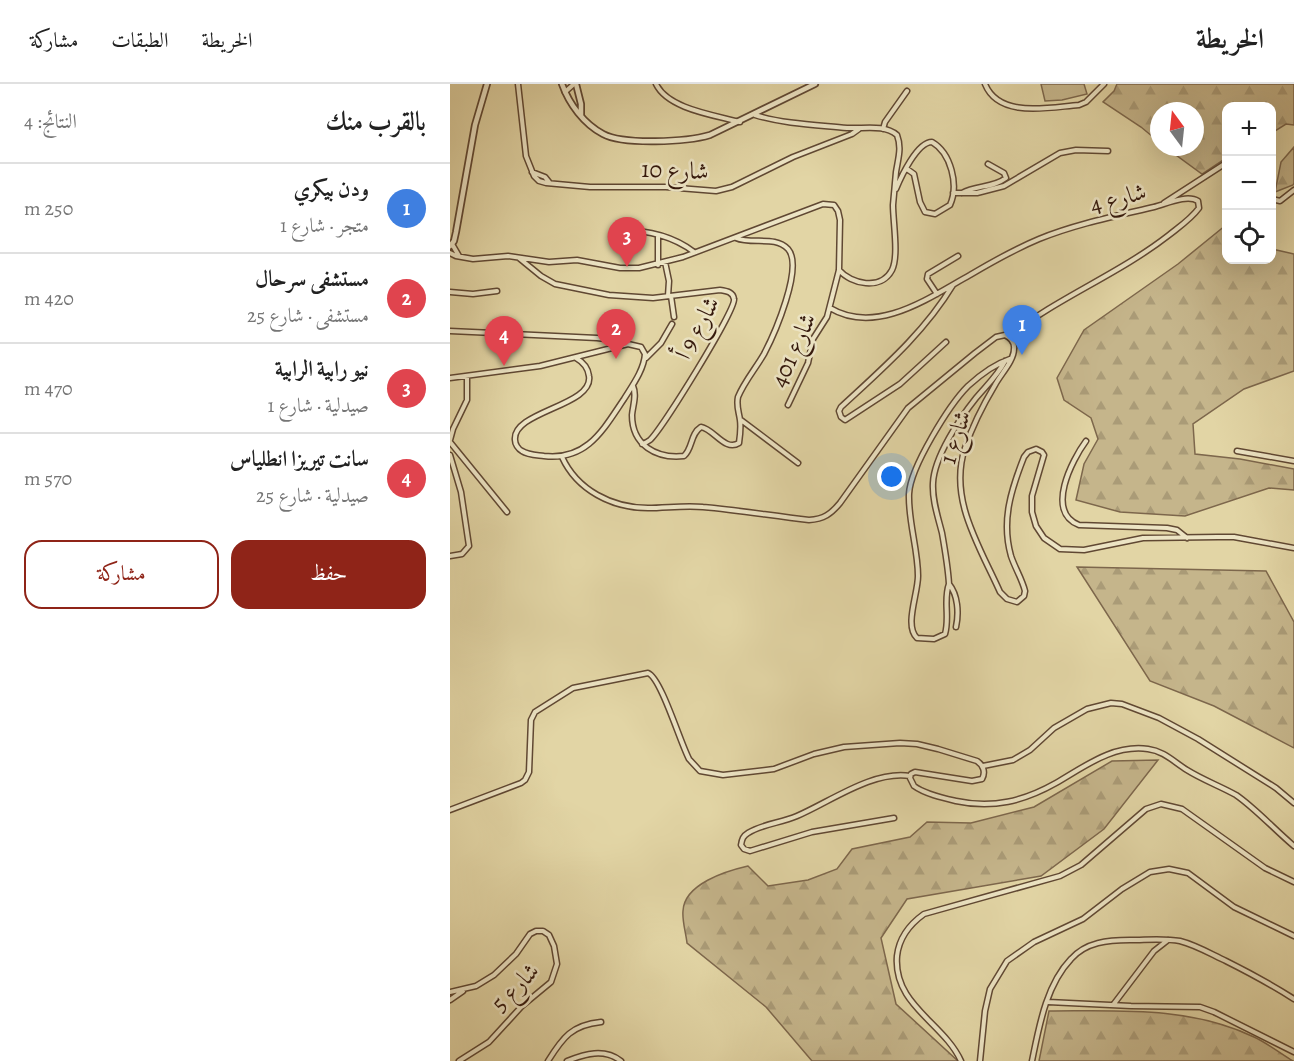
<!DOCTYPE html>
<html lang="ar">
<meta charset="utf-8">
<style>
:root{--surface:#fff;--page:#f2f2f2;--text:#222;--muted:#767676;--line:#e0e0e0;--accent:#8f2418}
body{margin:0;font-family:Alegreya,Amiri,serif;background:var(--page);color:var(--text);direction:rtl}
.controls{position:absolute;right:18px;top:18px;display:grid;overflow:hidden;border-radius:12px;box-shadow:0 6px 24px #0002}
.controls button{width:54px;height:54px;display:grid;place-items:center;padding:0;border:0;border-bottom:2px solid var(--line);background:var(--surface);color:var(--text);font:30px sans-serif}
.compass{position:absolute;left:700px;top:18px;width:54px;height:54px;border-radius:50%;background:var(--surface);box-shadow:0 6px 24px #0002;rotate:345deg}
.you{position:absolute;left:442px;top:393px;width:21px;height:21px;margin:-15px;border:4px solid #fff;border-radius:50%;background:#1a73e8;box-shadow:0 0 0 9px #1a73e833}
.badge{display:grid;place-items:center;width:39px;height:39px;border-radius:50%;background:var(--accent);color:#fff;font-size:20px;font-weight:700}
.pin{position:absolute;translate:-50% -50px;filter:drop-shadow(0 2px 3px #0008)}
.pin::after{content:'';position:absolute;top:32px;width:21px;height:18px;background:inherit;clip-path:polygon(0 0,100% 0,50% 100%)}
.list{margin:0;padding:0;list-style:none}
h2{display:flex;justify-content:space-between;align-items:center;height:78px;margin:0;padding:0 24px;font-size:26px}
h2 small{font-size:20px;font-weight:400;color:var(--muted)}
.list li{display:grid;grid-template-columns:39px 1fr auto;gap:18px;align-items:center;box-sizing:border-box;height:90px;padding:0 24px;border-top:2px solid var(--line)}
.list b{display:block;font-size:22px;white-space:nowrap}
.list p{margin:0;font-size:20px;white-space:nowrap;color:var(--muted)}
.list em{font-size:20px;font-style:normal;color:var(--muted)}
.actions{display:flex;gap:12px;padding:18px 24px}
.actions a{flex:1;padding:14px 0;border:2px solid var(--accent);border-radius:18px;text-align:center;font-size:21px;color:var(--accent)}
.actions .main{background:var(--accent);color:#fff}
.icon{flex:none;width:33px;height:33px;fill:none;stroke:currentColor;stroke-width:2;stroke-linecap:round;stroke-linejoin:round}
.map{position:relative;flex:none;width:844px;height:977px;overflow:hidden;direction:ltr}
header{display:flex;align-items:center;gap:36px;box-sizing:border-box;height:84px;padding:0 30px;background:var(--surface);border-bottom:2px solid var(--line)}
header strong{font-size:28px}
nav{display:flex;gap:33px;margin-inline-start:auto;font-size:21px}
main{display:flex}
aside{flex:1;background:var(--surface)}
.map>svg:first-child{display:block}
.forest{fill:url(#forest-firs);stroke:#7d674c;stroke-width:1.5}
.green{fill:#c5b58b;stroke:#7d674c;stroke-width:1.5}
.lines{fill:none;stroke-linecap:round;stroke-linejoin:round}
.minor-casing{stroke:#604833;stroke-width:7}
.tertiary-casing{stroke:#604833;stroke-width:8}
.minor{stroke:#ece4c4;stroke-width:4}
.tertiary{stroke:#ece4c4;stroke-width:4.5}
.labels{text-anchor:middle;stroke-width:5;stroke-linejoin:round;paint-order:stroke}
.street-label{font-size:24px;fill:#35190d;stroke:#ece4c4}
</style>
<header>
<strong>الخريطة</strong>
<nav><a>الخريطة</a><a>الطبقات</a><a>مشاركة</a></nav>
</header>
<main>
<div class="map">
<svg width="844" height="977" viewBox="0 0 844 977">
<defs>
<pattern id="forest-firs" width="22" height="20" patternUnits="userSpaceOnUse" patternTransform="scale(1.5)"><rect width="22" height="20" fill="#c5b58b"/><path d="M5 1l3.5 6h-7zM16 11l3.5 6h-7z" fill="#aa9b77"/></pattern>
</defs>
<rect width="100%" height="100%" fill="#e2d5a5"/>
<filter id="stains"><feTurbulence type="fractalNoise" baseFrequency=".00333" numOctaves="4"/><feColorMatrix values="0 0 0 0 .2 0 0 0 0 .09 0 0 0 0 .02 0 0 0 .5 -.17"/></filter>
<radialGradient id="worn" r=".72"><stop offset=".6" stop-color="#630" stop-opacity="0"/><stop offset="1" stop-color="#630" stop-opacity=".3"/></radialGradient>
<path class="forest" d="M667,0h177v41l-8,-1 -14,9v-27h-46v52l-24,16 -37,-27h30v-36h-36v31l-18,-15 -38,-25 11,-11z
M844,63v36l-1,2 -18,7 6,-30z
M776,141v35h46v-11l22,5v117l-50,18 -51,35 2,30 45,5 54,10v21l-25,-2 -84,28 -65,-4 -44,-12 8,-36 14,-25 -7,-21 -27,-18 -7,-22 27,-48 94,-66z
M627,483l189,4 28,51v126l-80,-42 -64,-25z
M708,676l-54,69 -63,47 -134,23 -26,39 15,66 62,57h-146l-46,-54 -79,-64c-1,-10 -5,-22 -4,-32 1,-27 43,-40 65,-45l20,20 40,-6 29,-11 15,-20 58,-12 17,-15 44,1 63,-16 78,-46z
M599,927c68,0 141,-5 205,26 13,6 26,16 39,24h-254z"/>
<path class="green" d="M591,0h43l3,10 -25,6 -17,1z"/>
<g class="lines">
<g class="minor-casing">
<path id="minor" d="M68,0l8,72 8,20 5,5 7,2 44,4h76l50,4 16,-4 61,-30 59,-23 7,-5
M206,0c12,25 58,31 84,38
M535,0c14,35 65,23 94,21l7,-3 18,-18
M115,8l9,-8
M305,31c29,9 62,10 92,13 17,1 37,-4 50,7 5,13 1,24 -1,37 -1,11 -2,22 -3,33 0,17 6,51 -1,65 -11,21 -41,14 -53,0
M433,45l2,-7 22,-31
M82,88l13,5 4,5
M446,105c5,-12 21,-47 36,-47 19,11 27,43 18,63l-15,9 -10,-2 -5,-10 -6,-28 -7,-5
M503,109h24l27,-7 56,-33 16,-3 32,1
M512,109c14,-8 31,-5 44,-15l-2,-5 -16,-9
M822,115l8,2 14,-11
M714,119l62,-40
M170,146c27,0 53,6 74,22
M2,160l7,12
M0,169l6,3 17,3 35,-3 41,6 28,-2 43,8h19l44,-11 140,-53 11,1 4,6 2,9 -1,50 -12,47 -14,22 -5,24 -20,42
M69,174l22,18 14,8 54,11 44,3 67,-8c7,1 13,2 14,9 2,11 -72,130 -84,141 -4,3 -4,3 -8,4
M215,178l4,19 -1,15
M208,181v-30
M0,208l23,2 24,-3
M487,210l-10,-15 1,-5 30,-18
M221,212l3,21
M380,224c47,28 100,-11 140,-33 22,-13 45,-26 69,-36 37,-15 77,-23 115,-32 12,-3 33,-13 44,-6l1,7c-8,11 -20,19 -30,27 -50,39 -110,62 -160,101
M0,247l147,7 18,2 8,5
M496,258l-46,42 -55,36 -4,-3 -2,-6 2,-4c41,-38 83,-74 112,-122
M196,274l15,-15 11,-19
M0,294l90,-12 88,-22 13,3 4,7c-1,16 -13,32 -21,45 -21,31 -37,62 -80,57 -7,-1 -16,-1 -22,-5 -4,-2 -7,-7 -7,-11 -3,-29 79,-34 74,-64 -1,-9 -6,-14 -13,-18
M183,302c4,9 0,19 -1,29 0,30 24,44 52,41 9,-8 6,-22 17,-29 13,2 24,25 38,16 1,-7 2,-16 1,-23 -1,-8 -4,-14 -2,-23 6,-15 18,-29 26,-43 10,-19 40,-87 24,-105 -13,-14 -36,-4 -52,-11
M291,336l57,43
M0,356l3,-11 14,-29v-24
M636,357c-14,19 -41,71 -7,84l88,3 10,2 10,8
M0,358l57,70
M787,367l57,10
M0,371l11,37 8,54 -7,8 -12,2
M112,373c15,33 50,51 86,51 18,0 37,-3 55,-1 35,3 70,9 106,13 15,-1 22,-6 31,-17l68,-95 67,-55 21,-16 9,-2c6,3 10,7 9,14 0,12 -14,26 -19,36 -12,20 -23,42 -30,63 -17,51 15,99 35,144l7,7 10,3 7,-6 1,-5c-3,-12 -10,-23 -14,-35 -10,-35 0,-66 13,-99l4,-5 8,-3 6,3 2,3 -12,41v16l4,14 8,12 16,11 24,1 59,-12 75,-1h16l60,11
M499,500c-6,16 1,33 -4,50l-11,5 -17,-1c-13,-12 1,-44 1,-62 0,-27 -10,-55 -9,-82 1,-26 40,-89 59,-108 12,-11 27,-22 42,-27
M506,543c3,-14 2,-32 -7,-43 -1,-17 -4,-34 -7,-51 -4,-16 -10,-33 -9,-50 1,-26 27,-65 43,-85 10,-12 22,-23 29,-37
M533,682l30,-6 17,-10 24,-22 33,-19 24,-6 11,1 37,14 39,21 78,49 18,15
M0,726l71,-27 4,-3 4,-8 2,-52 4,-8 38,-24 75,-15c13,5 32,69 41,86l11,12 23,4 51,-6 40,-15 30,-7 56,-4 17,1 21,5 39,12c6,4 9,11 5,18l-10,2 -57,-9 -4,2 -1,4 4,8c11,8 29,12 42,15 37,8 68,0 100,-18 28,-16 57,-39 92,-34 16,2 26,13 39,21 16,10 33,16 49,25 19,13 40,36 58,51
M444,734l-82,14 -62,19 -6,-2 -3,-4c1,-6 2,-9 7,-12 14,-9 33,-10 49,-17 33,-14 76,-46 113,-40
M0,908l26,-6 18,-11 22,-21 14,-20 6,-3h7l6,4 5,11 3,18 -6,18 -29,24 -33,36 -30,19
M0,916l13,-9
M598,918l83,4 69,1 14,5 80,40
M663,921l41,-54 14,-11
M98,977c15,-24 24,-36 53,-39
M117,977c18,-7 37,-13 54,0
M511,977c-17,-38 -68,-56 -64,-105 2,-18 13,-32 27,-42l136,-38 21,-11 65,-56 15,-5 21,5 83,59 29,14
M530,977l5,-50 5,-22 17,-28 27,-19 49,-23 39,-30 28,-17 19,-3 19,4 46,34 60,29
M582,977c7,-34 14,-76 39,-102 15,-17 37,-19 59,-19 16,0 34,-2 50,1 16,4 31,13 46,20 24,12 46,24 68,38"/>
</g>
<g class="tertiary-casing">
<path id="tertiary" d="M112,0c7,20 22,40 41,50 20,11 84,8 107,1l105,-51
M126,0l5,20v11
M0,162l4,-5 2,-9 19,-107 12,-41"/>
</g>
<use href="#minor" class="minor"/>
<use href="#tertiary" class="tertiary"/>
</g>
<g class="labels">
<g class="street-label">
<text transform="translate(225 86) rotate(2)" y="8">شارع 10</text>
<text transform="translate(668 114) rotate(-15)" y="8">شارع 4</text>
<text transform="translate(247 244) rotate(-62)" y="8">شارع 9 أ</text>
<text transform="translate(343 266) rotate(-66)" y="8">شارع 401</text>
<text transform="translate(505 353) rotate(-72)" y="8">شارع 1</text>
<text transform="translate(65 903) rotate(-46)" y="8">شارع 5</text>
</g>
</g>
<rect width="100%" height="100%" filter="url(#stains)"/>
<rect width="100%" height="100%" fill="url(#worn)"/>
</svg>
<div class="controls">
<button>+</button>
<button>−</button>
<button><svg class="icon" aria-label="locate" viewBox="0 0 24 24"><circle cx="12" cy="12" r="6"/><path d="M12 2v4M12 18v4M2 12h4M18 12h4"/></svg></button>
</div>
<svg class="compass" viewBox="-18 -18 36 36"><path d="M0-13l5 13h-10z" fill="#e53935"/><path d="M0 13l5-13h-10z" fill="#767676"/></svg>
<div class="you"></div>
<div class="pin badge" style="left:572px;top:271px;background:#3f7fe0">1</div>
<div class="pin badge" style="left:166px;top:275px;background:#e0444e">2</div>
<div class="pin badge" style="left:177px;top:183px;background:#e0444e">3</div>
<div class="pin badge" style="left:54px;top:282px;background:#e0444e">4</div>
</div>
<aside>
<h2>بالقرب منك<small>النتائج: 4</small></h2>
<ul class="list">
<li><span class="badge" style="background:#3f7fe0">1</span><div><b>ودن بيكري</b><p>متجر · شارع 1</p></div><em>250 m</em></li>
<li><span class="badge" style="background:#e0444e">2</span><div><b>مستشفى سرحال</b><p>مستشفى · شارع 25</p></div><em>420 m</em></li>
<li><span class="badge" style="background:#e0444e">3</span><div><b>نيو رابية الرابية</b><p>صيدلية · شارع 1</p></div><em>470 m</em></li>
<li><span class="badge" style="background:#e0444e">4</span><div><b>سانت تيريزا انطلياس</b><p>صيدلية · شارع 25</p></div><em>570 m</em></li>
</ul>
<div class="actions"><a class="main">حفظ</a><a>مشاركة</a></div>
</aside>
</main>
